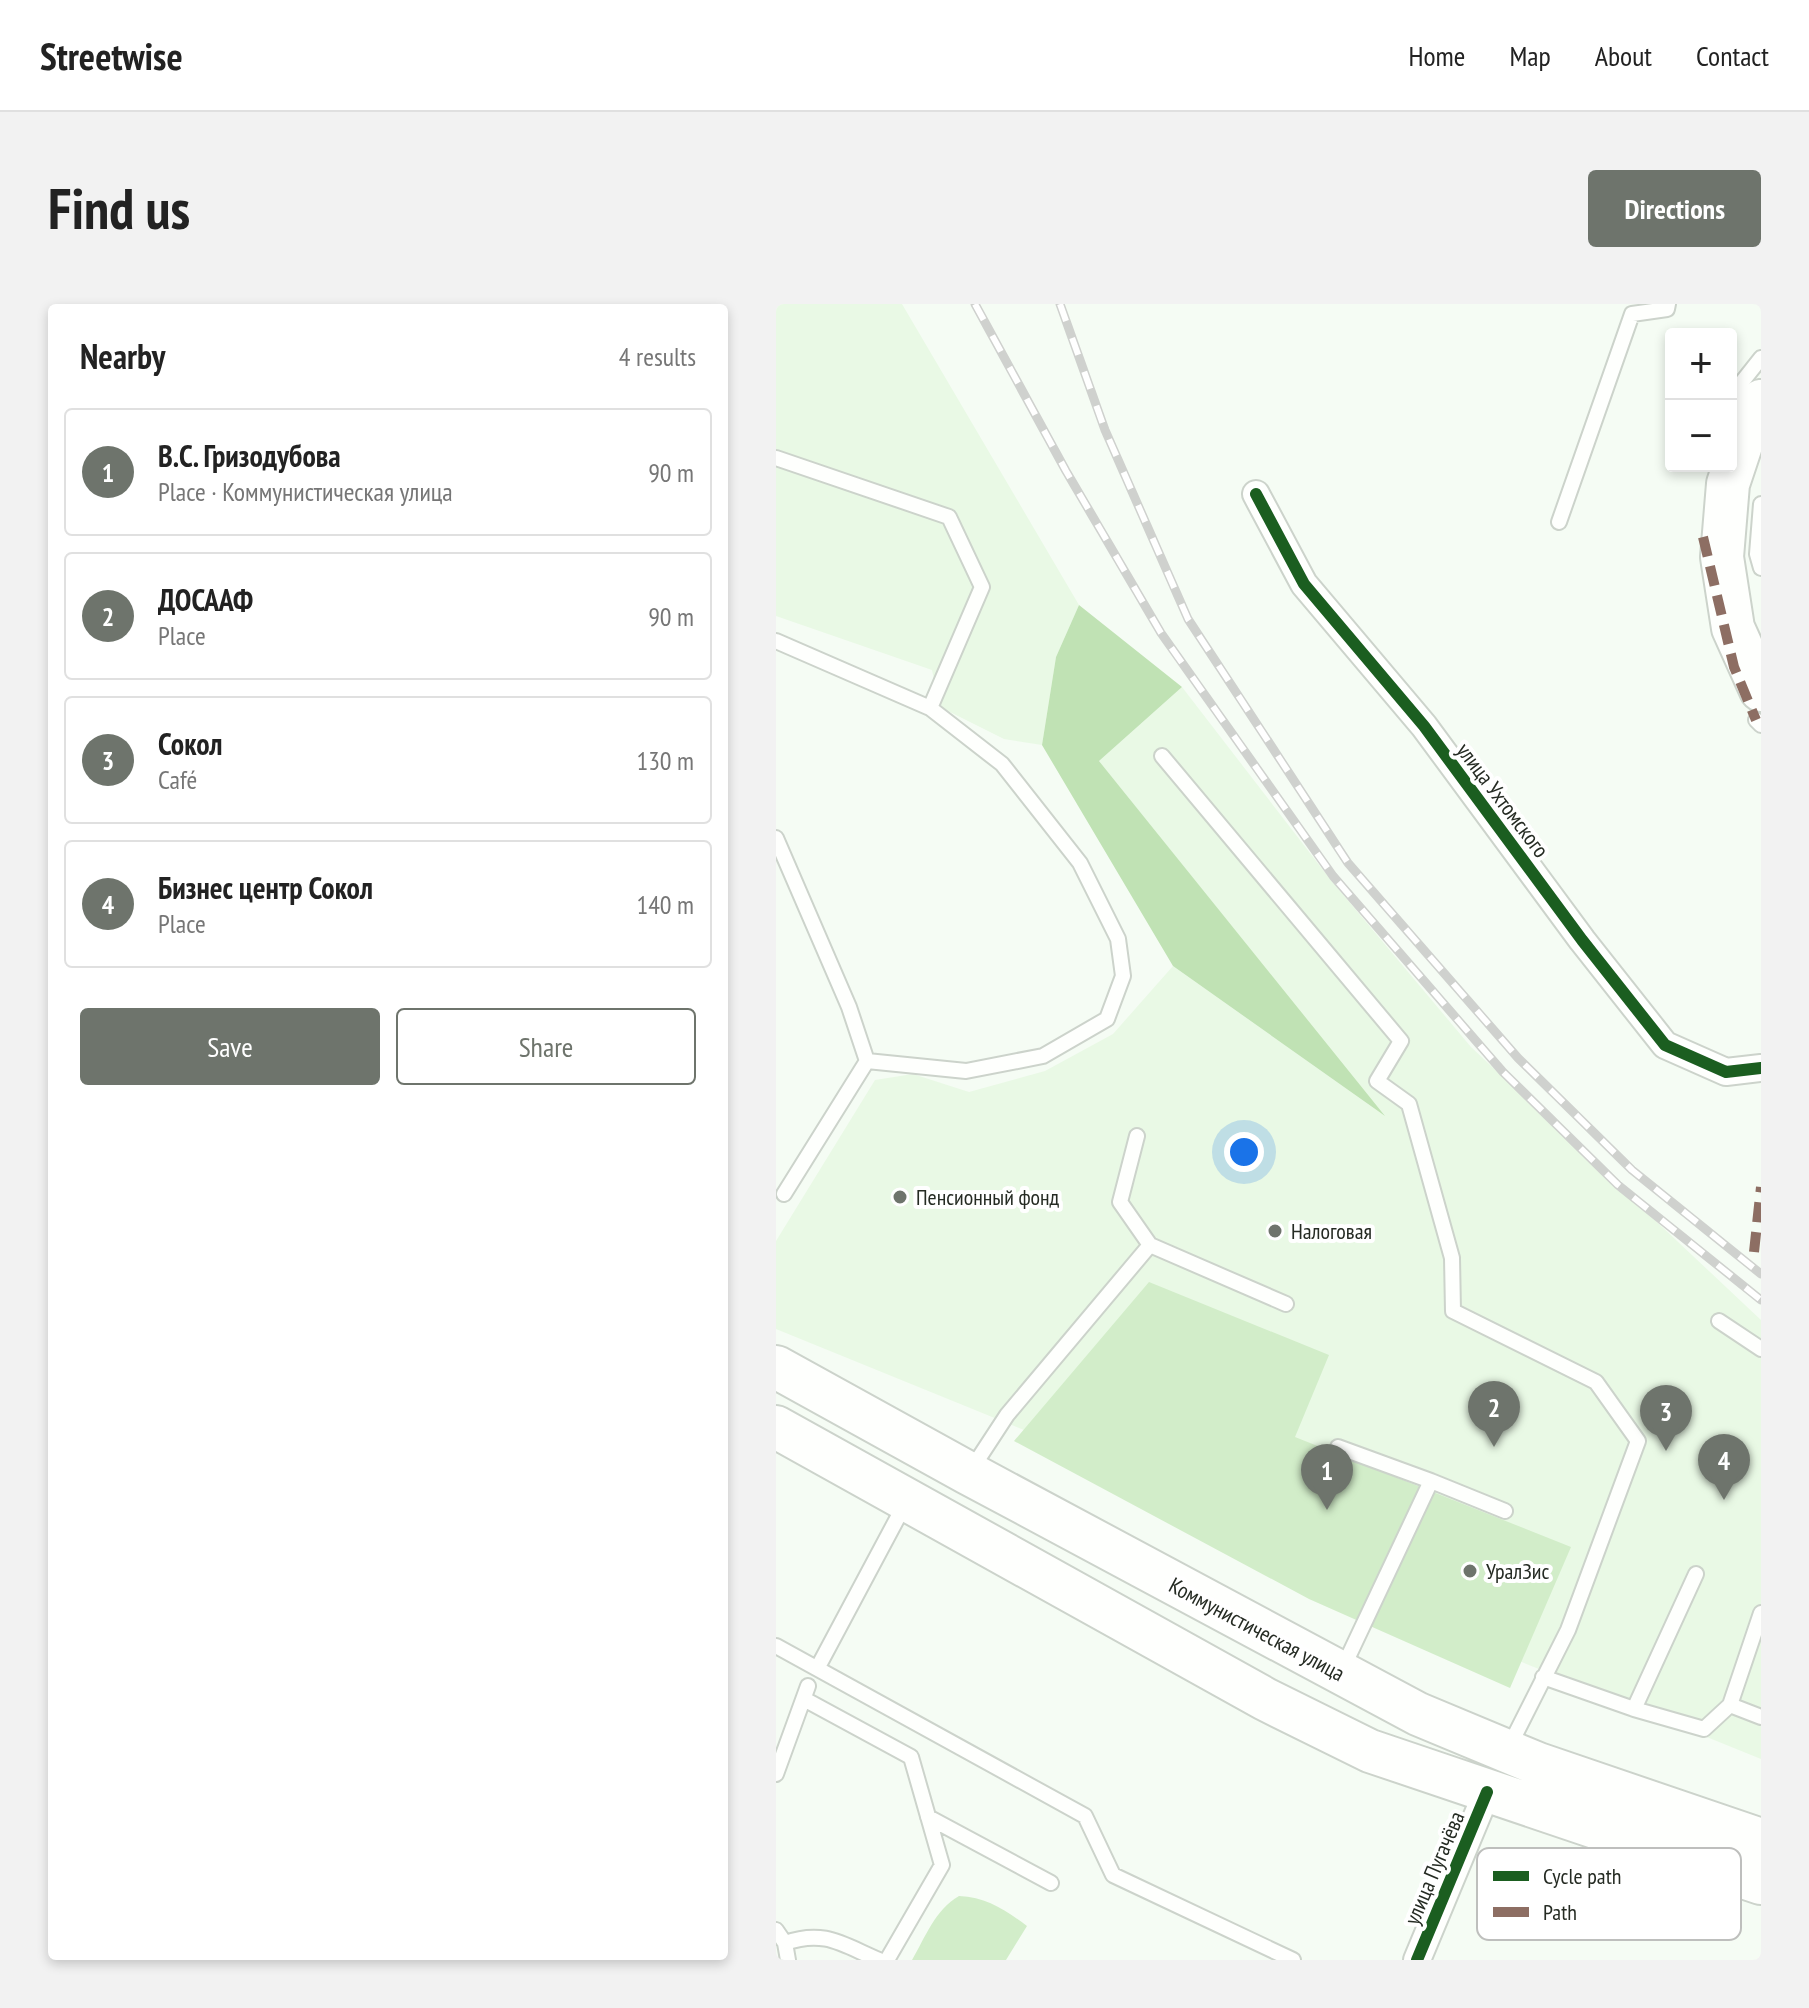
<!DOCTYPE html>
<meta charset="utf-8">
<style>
:root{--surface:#fff;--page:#f2f2f2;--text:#222;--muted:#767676;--line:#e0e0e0;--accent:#6e746c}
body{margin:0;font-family:"PT Sans Narrow",sans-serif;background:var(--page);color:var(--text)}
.controls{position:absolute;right:24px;top:24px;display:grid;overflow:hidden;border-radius:8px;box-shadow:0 4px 12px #0003}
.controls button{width:72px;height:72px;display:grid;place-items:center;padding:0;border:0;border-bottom:2px solid var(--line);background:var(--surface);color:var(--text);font:40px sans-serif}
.you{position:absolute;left:468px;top:848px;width:28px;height:28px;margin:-20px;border:6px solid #fff;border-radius:50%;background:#1a73e8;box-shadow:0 0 0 12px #1a73e833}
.badge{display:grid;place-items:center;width:52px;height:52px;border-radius:50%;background:var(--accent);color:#fff;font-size:26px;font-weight:700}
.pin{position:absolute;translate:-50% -66px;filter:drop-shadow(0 2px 4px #0008)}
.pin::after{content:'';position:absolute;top:42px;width:28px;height:24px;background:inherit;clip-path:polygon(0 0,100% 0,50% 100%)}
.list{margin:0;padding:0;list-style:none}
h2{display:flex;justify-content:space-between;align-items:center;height:104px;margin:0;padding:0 32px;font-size:34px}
h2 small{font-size:26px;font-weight:400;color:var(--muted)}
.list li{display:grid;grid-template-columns:52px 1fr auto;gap:24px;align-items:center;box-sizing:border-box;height:128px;margin:0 16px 16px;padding:0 16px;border:2px solid var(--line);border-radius:8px}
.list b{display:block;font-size:30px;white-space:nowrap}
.list p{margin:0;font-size:26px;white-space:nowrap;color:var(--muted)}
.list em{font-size:26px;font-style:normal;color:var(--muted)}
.actions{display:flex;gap:16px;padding:24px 32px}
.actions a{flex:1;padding:18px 0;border:2px solid var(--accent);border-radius:8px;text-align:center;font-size:28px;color:var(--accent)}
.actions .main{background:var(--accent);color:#fff}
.map{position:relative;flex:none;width:985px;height:1656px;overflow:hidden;border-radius:8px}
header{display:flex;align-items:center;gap:48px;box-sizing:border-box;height:112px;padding:0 40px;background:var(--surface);border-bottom:2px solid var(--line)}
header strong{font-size:38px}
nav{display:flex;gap:44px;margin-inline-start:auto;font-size:28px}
.intro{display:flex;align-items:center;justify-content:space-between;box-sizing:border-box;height:192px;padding:0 48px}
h1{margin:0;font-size:56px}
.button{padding:20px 36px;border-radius:8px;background:var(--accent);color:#fff;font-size:28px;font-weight:700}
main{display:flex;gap:48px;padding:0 48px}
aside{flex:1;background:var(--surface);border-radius:8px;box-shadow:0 4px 12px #0003}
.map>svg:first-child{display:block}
.built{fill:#e9f9e5}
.green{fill:#d2edc9}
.forest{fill:#c0e2b4}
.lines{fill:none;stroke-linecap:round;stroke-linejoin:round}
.service-casing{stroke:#ccd3cb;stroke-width:18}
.minor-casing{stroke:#ccd3cb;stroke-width:30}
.primary-casing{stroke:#ccd3cb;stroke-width:46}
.service{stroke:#fefffd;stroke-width:14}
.minor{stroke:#fefffd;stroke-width:26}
.primary{stroke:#fefffd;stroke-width:42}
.rail-casing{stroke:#cfd1ce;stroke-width:9}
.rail{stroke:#fff;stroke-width:6;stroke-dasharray:18;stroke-linecap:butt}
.quiet{stroke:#8d6e63;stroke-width:10;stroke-dasharray:20 10;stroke-linecap:butt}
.cycleway-casing{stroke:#fff;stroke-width:17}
.cycleway{stroke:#1b5e20;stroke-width:12}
.poi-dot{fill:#6e746c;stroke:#fff;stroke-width:3}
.labels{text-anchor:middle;stroke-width:8;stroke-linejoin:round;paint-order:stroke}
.street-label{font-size:22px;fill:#252b23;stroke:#fff}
.poi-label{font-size:22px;fill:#252b23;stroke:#fff;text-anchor:start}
.key{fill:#fff;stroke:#bebfbd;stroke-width:2}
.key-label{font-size:22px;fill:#252b23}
</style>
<header>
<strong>Streetwise</strong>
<nav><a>Home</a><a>Map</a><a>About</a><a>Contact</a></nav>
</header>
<div class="intro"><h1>Find us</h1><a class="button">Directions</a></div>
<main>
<aside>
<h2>Nearby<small>4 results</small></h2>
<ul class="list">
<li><span class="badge">1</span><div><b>В.С. Гризодубова</b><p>Place · Коммунистическая улица</p></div><em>90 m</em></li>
<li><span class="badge">2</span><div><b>ДОСААФ</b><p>Place</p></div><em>90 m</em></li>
<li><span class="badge">3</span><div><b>Сокол</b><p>Café</p></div><em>130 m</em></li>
<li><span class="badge">4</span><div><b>Бизнес центр Сокол</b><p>Place</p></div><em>140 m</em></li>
</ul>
<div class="actions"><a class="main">Save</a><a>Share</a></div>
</aside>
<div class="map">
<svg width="985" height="1656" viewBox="0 0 985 1656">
<rect width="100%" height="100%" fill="#f5fcf4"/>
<path class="built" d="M0,0h126l177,301 -23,52 -14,88 -38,-6 -64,-32 -8,-37 -156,-54z
M406,383l148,192 141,168 290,273v439l-365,-148 -276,-142 -344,-140v-88l99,-161 38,-6 56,18 76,-21 68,-37 60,-68 209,148 -283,-353z"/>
<path class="green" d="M373,978l180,73 -34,82 276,110 -61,141 -201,-89 -295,-158z
M183,1592c28,1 46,14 68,30l-21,34h-94c14,-24 23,-50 47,-64z"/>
<path class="forest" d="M303,301l103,82 -83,74 286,355 -212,-150 -131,-221 14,-88z"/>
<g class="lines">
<g class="service-casing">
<path id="service" d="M955,100l11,-22 19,-24
M0,154l173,59 33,70 -52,121 -154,-67
M985,200l-4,50 4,14
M783,218l73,-208 35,-5 1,-5
M980,416l5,5
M386,452l239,285 -24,40 32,23 43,154 1,53 143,71 42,59 -70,189 -59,117
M0,534l73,169 18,54 -83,133
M91,757l99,10 77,-15 64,-37 16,-43 -5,-37 -38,-76 -78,-99 -72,-56
M361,832l-17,66 30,43
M943,1017l42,28
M562,1143l93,34 -89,189
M195,1166l36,-55 143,-170 136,59
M655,1177l74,30
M0,1342l309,170 28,59 180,85
M42,1363l88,-165
M767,1373l91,32 62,-135
M28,1395l107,58 31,108 -55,95
M954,1401l31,12
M858,1405l70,20 26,-24 31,-92
M0,1470l32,-88
M152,1513l123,66
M0,1626l9,13 3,17
M9,1639c40,-14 58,2 94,17"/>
</g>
<g class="minor-casing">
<path id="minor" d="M480,190l48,90 120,142 158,214 83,105 61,27 35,-4
M641,1656l70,-168"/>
</g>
<g class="primary-casing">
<path id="primary" d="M985,97l-9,11 -24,72 -6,73 11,71 28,62
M0,1063l192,106 450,241 120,50 223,76
M0,1123l489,272 105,52 391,132"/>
</g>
<use href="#service" class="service"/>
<use href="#minor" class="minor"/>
<use href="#primary" class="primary"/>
<g class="rail-casing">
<path id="rail" d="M199,0l91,167 95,162 172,243 170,196 115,113 143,115
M284,0l45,126 83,189 160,244 170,195 114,112 129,104"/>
</g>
<use href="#rail" class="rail"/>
<path class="quiet" d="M927,233l31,130 22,53
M978,948l7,-65"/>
<g class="cycleway-casing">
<path id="cycleway" d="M480,190l48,90 120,142 158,214 83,105 61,27 35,-4
M641,1656l70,-168"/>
</g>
<use href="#cycleway" class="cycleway"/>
</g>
<g class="poi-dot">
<circle cx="124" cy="893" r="8"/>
<circle cx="499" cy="927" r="8"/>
<circle cx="694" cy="1267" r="8"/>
</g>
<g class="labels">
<g class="street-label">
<text transform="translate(727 496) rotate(53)" y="8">улица Ухтомского</text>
<text transform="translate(481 1325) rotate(28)" y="8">Коммунистическая улица</text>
<text transform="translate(658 1564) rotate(-67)" y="8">улица Пугачёва</text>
</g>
<g class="poi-label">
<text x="140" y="901">Пенсионный фонд</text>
<text x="515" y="935">Налоговая</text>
<text x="710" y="1275">УралЗис</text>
</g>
</g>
<rect x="701" y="1544" width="264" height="92" rx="12" class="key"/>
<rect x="717" y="1567" width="36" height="10" fill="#1b5e20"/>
<rect x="717" y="1603" width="36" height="10" fill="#8d6e63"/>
<g class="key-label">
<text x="767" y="1580">Cycle path</text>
<text x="767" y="1616">Path</text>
</g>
</svg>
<div class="controls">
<button>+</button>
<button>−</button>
</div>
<div class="you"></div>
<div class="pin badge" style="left:551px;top:1206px">1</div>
<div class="pin badge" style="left:718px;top:1143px">2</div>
<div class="pin badge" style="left:890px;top:1147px">3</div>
<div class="pin badge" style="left:948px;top:1196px">4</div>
</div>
</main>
